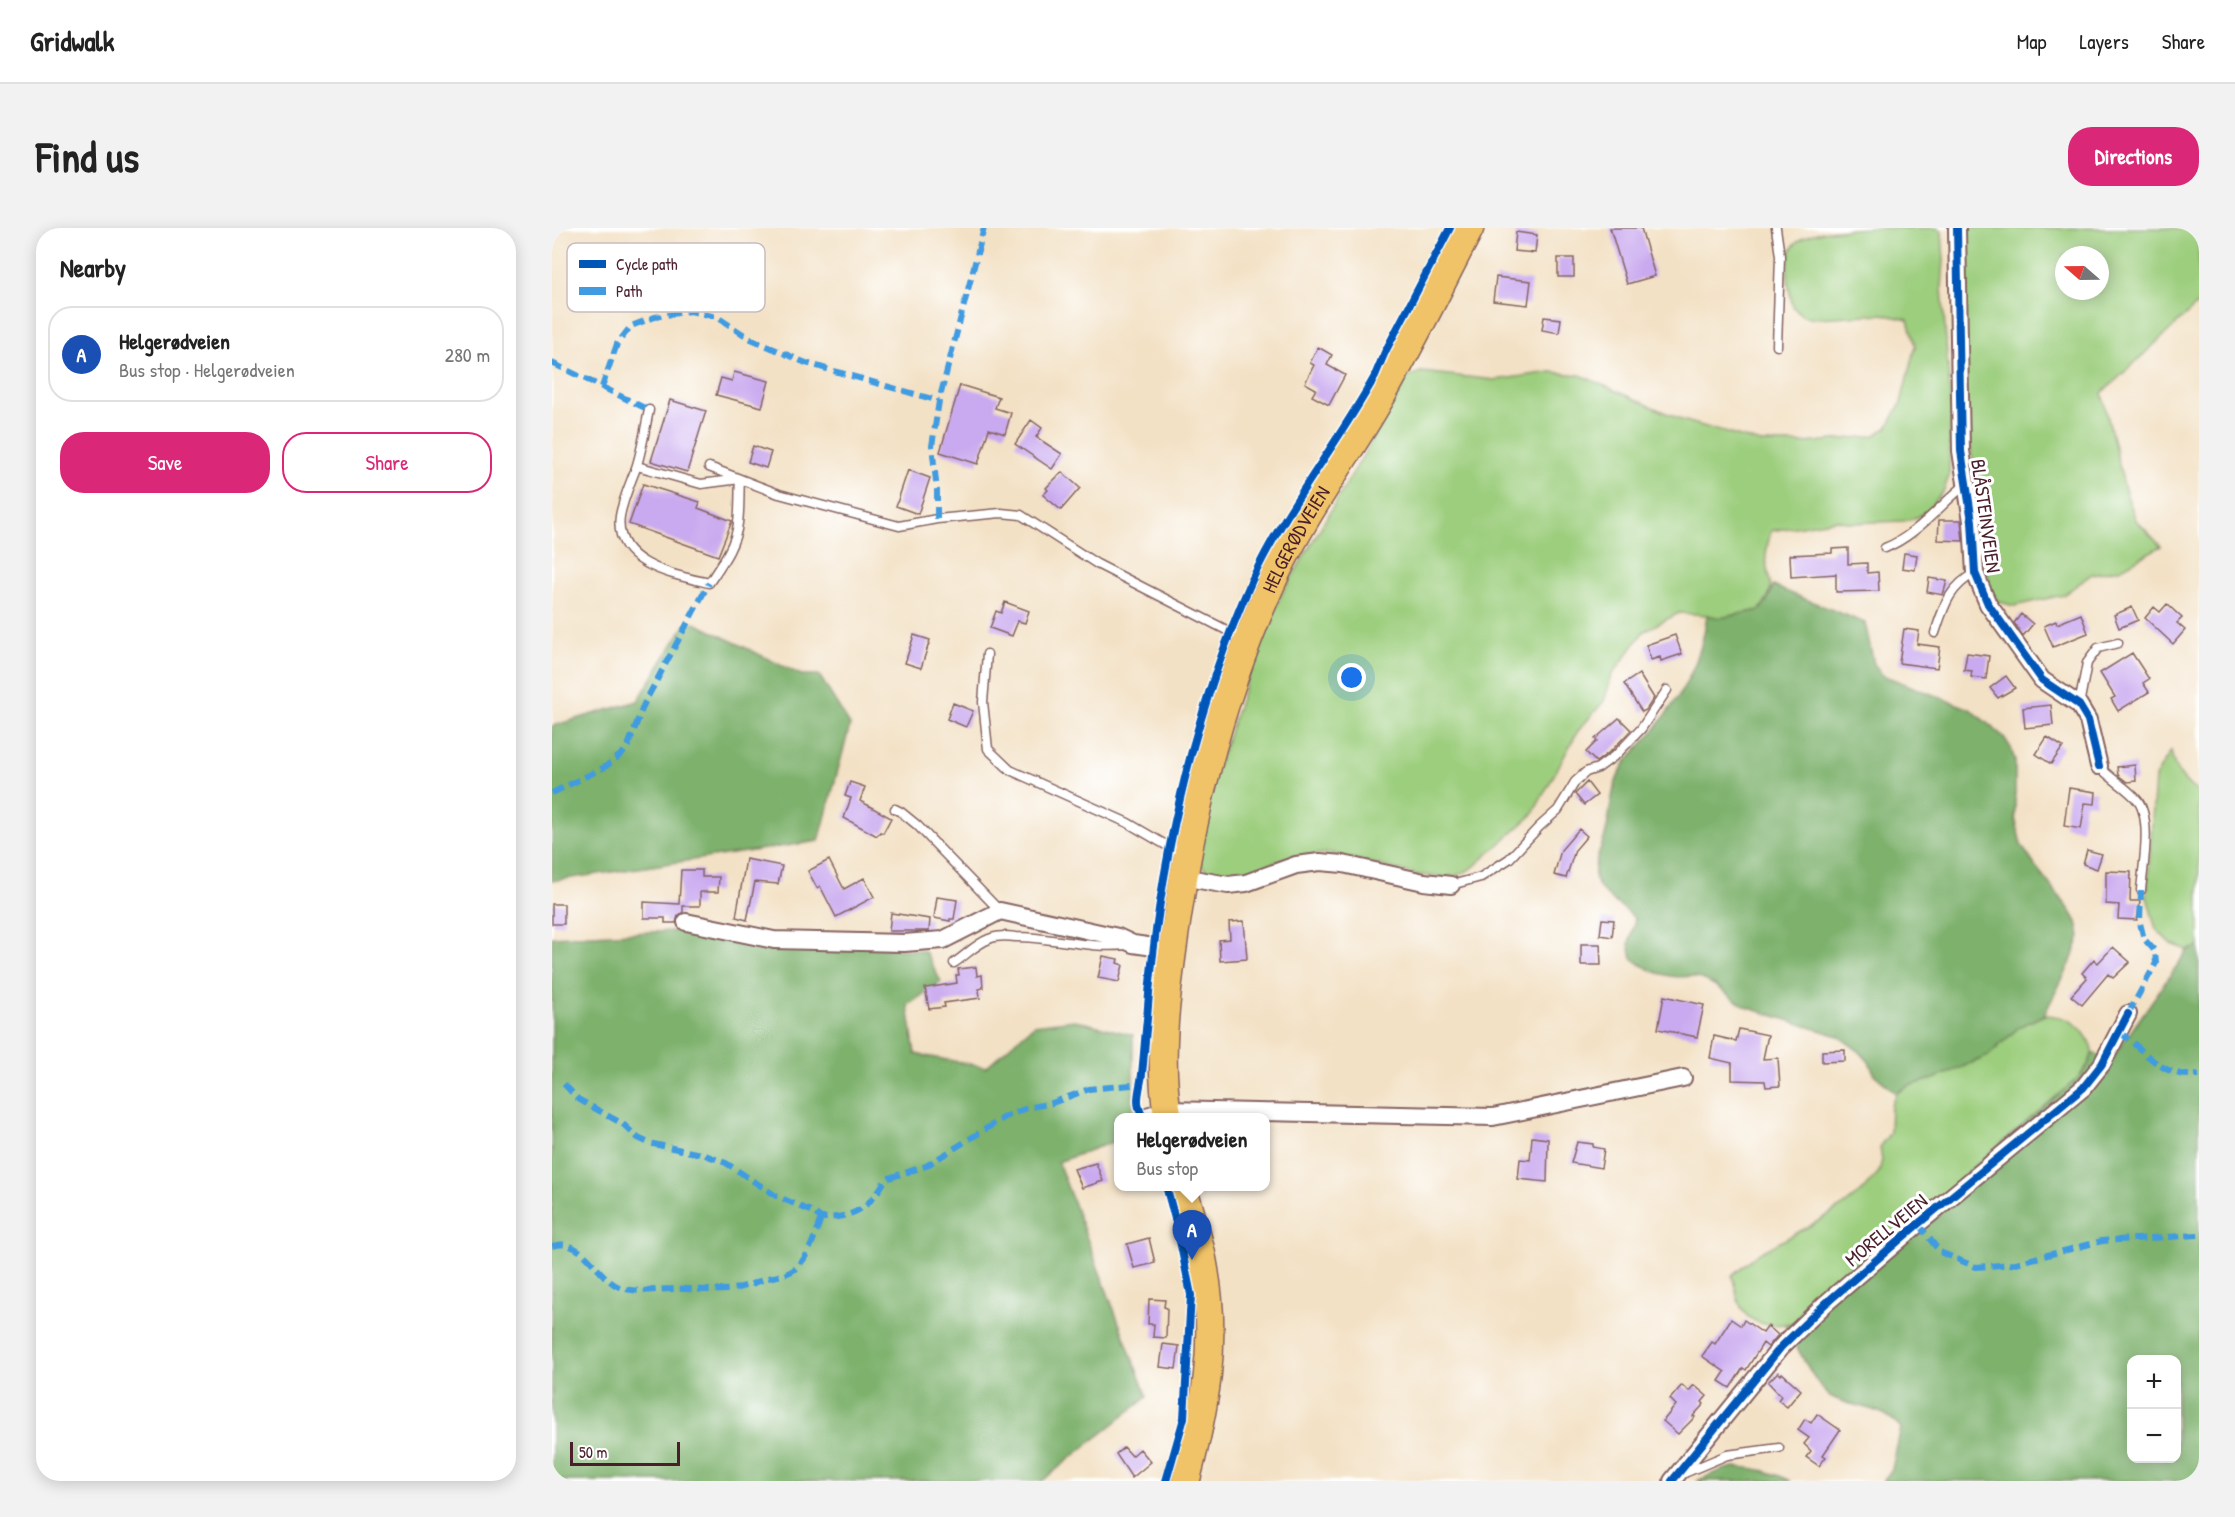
<!DOCTYPE html>
<meta charset="utf-8">
<style>
:root{--surface:#fff;--page:#f2f2f2;--text:#222;--muted:#767676;--line:#e0e0e0;--accent:#db2777}
body{margin:0;font-family:"Patrick Hand",sans-serif;background:var(--page);color:var(--text)}
.controls{position:absolute;right:18px;bottom:18px;display:grid;overflow:hidden;border-radius:12px;box-shadow:0 3px 15px #0003}
.controls button{width:54px;height:54px;display:grid;place-items:center;padding:0;border:0;border-bottom:2px solid var(--line);background:var(--surface);color:var(--text);font:30px sans-serif}
.compass{position:absolute;left:1503px;top:18px;width:54px;height:54px;border-radius:50%;background:var(--surface);box-shadow:0 3px 15px #0003;rotate:290deg}
.scale{position:absolute;left:18px;bottom:15px;width:110px;box-sizing:border-box;padding-left:6px;border:3px solid #4a1f2b;border-top:0;font-size:16px;line-height:21px;white-space:nowrap;color:#4a1f2b;-webkit-text-stroke:4px #fff;paint-order:stroke}
.you{position:absolute;left:800px;top:450px;width:21px;height:21px;margin:-15px;border:4px solid #fff;border-radius:50%;background:#1a73e8;box-shadow:0 0 0 9px #1a73e833}
.badge{display:grid;place-items:center;width:39px;height:39px;border-radius:50%;background:var(--accent);color:#fff;font-size:20px;font-weight:700}
.pin{position:absolute;translate:-50% -50px;filter:drop-shadow(0 2px 3px #0008)}
.pin::after{content:'';position:absolute;top:32px;width:21px;height:18px;background:inherit;clip-path:polygon(0 0,100% 0,50% 100%)}
.popup{position:absolute;left:562px;top:885px;width:156px;height:78px;box-sizing:border-box;display:grid;place-content:center;border-radius:12px;background:var(--surface);filter:drop-shadow(0 2px 4px #0005);font-size:20px;white-space:nowrap;color:var(--muted)}
.popup b{font-size:22px;color:var(--text)}
.popup::after{content:'';position:absolute;left:50%;top:100%;margin-left:-12px;border:12px solid transparent;border-top-color:var(--surface)}
.list{margin:0;padding:0;list-style:none}
h2{display:flex;justify-content:space-between;align-items:center;height:78px;margin:0;padding:0 24px;font-size:26px}
h2 small{font-size:20px;font-weight:400;color:var(--muted)}
.list li{display:grid;grid-template-columns:39px 1fr auto;gap:18px;align-items:center;box-sizing:border-box;height:96px;margin:0 12px 12px;padding:0 12px;border:2px solid var(--line);border-radius:24px}
.list b{display:block;font-size:22px;white-space:nowrap}
.list p{margin:0;font-size:20px;white-space:nowrap;color:var(--muted)}
.list em{font-size:20px;font-style:normal;color:var(--muted)}
.actions{display:flex;gap:12px;padding:18px 24px}
.actions a{flex:1;padding:14px 0;border:2px solid var(--accent);border-radius:24px;text-align:center;font-size:21px;color:var(--accent)}
.actions .main{background:var(--accent);color:#fff}
.map{position:relative;flex:none;width:1647px;height:1253px;overflow:hidden;border-radius:24px}
header{display:flex;align-items:center;gap:36px;box-sizing:border-box;height:84px;padding:0 30px;background:var(--surface);border-bottom:2px solid var(--line)}
header strong{font-size:28px}
nav{display:flex;gap:33px;margin-inline-start:auto;font-size:21px}
.intro{display:flex;align-items:center;justify-content:space-between;box-sizing:border-box;height:144px;padding:0 36px}
h1{margin:0;font-size:42px}
.button{padding:15px 27px;border-radius:24px;background:var(--accent);color:#fff;font-size:21px;font-weight:700}
main{display:flex;gap:36px;padding:0 36px}
aside{flex:1;background:var(--surface);border-radius:24px;box-shadow:0 3px 15px #0003}
.map>svg:first-child{display:block}
.green{fill:#9cce7d;stroke:#737654;stroke-width:1.5;fill-rule:evenodd}
.forest{fill:#7db16c;stroke:#64684c;stroke-width:1.5;fill-rule:evenodd}
.building{fill:#c9a9ef}
.lines{fill:none;stroke-linecap:round;stroke-linejoin:round}
.lane-casing{stroke:#856361;stroke-width:11}
.street-casing{stroke:#856361;stroke-width:20}
.primary-casing{stroke:#856361;stroke-width:30}
.lane{stroke:#fff;stroke-width:8}
.street{stroke:#fff;stroke-width:16}
.primary{stroke:#f0c369;stroke-width:27}
.quiet{stroke:#409be1;stroke-width:6;stroke-dasharray:12 6;stroke-linecap:butt}
.cycleway-casing{stroke:#fff;stroke-width:11}
.cycleway{stroke:#0057b8;stroke-width:8}
.labels{text-anchor:middle;stroke-width:6;stroke-linejoin:round;paint-order:stroke}
.street-label{font-size:20px;fill:#4a1f2b;stroke:#fff}
.key{fill:#fff;stroke:#c9bcbf;stroke-width:1.5}
.key-label{font-size:16px;fill:#4a1f2b}
</style>
<header>
<strong>Gridwalk</strong>
<nav><a>Map</a><a>Layers</a><a>Share</a></nav>
</header>
<div class="intro"><h1>Find us</h1><a class="button">Directions</a></div>
<main>
<aside>
<h2>Nearby<small></small></h2>
<ul class="list">
<li><span class="badge" style="background:#1a4fb4">A</span><div><b>Helgerødveien</b><p>Bus stop · Helgerødveien</p></div><em>280 m</em></li>
</ul>
<div class="actions"><a class="main">Save</a><a>Share</a></div>
</aside>
<div class="map">
<svg width="1647" height="1253" viewBox="0 0 1647 1253">
<rect width="100%" height="100%" fill="#fff"/>
<filter id="ink" filterUnits="userSpaceOnUse"><feTurbulence type="fractalNoise" baseFrequency=".0167" numOctaves="2"/><feDisplacementMap in="SourceGraphic" scale="12" xChannelSelector="R" yChannelSelector="G"/><feConvolveMatrix kernelMatrix="1 2 1 2 8 2 1 2 1" color-interpolation-filters="sRGB"/></filter>
<filter id="wash" filterUnits="userSpaceOnUse"><feTurbulence type="fractalNoise" baseFrequency=".008" numOctaves="4" result="noise"/><feDisplacementMap in="SourceGraphic" scale="24" xChannelSelector="R" yChannelSelector="G"/><feGaussianBlur stdDeviation="1.35" result="paint"/><feColorMatrix in="noise" values="0 0 0 0 0 0 0 0 0 0 0 0 0 0 0 0 0 1.4 0 .05"/><feComposite in="paint" operator="in"/></filter>
<g filter="url(#wash)">
<rect width="100%" height="100%" fill="#f3e1c5"/>
<path class="green" d="M1316,0h71l3,4 2,28 -2,28 9,121 -2,67 -5,14 -16,20 -11,7 -13,4 -53,2 -14,-3 -66,11c-2,9 -6,20 -5,29 2,26 12,24 -6,50l-40,8 -13,-3 -28,-2 -35,18 -32,44 -8,26 -26,30 -46,84 -61,54 -13,6 -14,2 -26,-2 -88,-22 -40,4 -51,18h-28l-10,-10 -2,-13 4,-42 50,-148 27,-65 121,-206 5,-13 15,-6 74,8 56,-8 29,3 102,45 79,23h44l68,-7 14,-8 14,-25 14,-57 -7,-26 -26,-6 -65,4 -14,-2 -10,-9c-19,-77 11,-75 75,-79z
M1414,0h233v75l-97,90 23,97 11,30 25,26 -41,23 -28,5 -29,21 -49,11 -14,-4 -10,-9 -24,-181 -4,-138zM1512,27h36v36h-36z
M1619,523c3,20 12,30 28,42v154l-11,3 -17,-6 -15,-15 -9,-32 8,-120z
M1492,787c19,1 32,5 42,21 3,4 7,12 6,18 -1,9 -9,18 -15,25l-107,91 -50,51 -120,100c-19,5 -44,8 -57,-10 -6,-8 -8,-26 -11,-36l24,-20 59,-32 28,-17 18,-14 18,-20 3,-12 -2,-14 10,-13 1,-27 5,-13 12,-7 28,-8 52,-22 31,-30z"/>
<path class="forest" d="M1221,358l92,37 9,41 8,11 88,34 34,28 7,11 4,13v56l6,28 15,22 34,43 7,12 3,14 -10,28 -26,51 -25,12 -31,29 -52,22 -28,8 -12,7 -21,-18 -6,-13 -9,-10 -22,-16 -92,-29c-17,-10 -29,-24 -48,-29 -10,-3 -19,0 -28,-2 -14,-2 -27,-9 -38,-18l-3,-14 6,-25c-11,-13 -33,-22 -39,-39 -5,-13 5,-32 9,-44 7,-25 4,-47 19,-71 7,-11 19,-21 27,-31 31,-39 50,-69 56,-119l13,3 40,-8 8,-11z
M143,395l106,52h18l31,50 -31,116 -267,40v-155l86,-25 47,-76z
M140,702l233,21 16,31 -33,23 7,49 71,13 48,-42 41,-5 58,15v82l-15,1v22l-60,22 89,235 -105,84h-490v-544z
M1647,719v534h-316l9,-12 9,-41c-20,-24 -46,-18 -71,-32 -14,-9 -36,-55 -45,-71l15,-4 120,-100 50,-51 107,-91 9,-10 7,-16 17,8 78,-111zM1580,1132h44v98h-44z
M1183,1239c21,0 38,5 56,14h-94l25,-11z"/>
<g id="blocks">
<path class="building" d="M1058,0h31l14,48 -28,8z
M964,4l21,3 -2,18 -21,-2z
M1006,30h16v19h-16z
M944,49l35,4 -3,24 -35,-4z
M992,89l17,2 -2,14 -17,-3z
M766,119l14,8 -5,10 18,10 -16,30 -17,-9 4,-7 -11,-6 9,-18 -4,-2z
M182,144l35,9 -7,26 -46,-12 5,-17 11,3z
M408,157l39,12 -4,11 16,5 -6,21 -16,-5 -11,35 -38,-12z
M118,172l36,11 -19,61 -36,-11z
M479,192l11,8 -6,9 26,17 -10,15 -37,-25z
M201,218l18,6 -5,16 -18,-6z
M356,242l22,8 -12,36 -22,-8z
M510,244l18,16 -19,22 -18,-15 5,-5 -2,-2z
M91,256l57,18 -2,6 34,13 -14,35 -89,-32z
M1387,292h22l2,21 -25,-1z
M1296,320v16l19,-1v10l11,-1 1,19 -43,1v-18l-45,3 -1,-22 42,-2v-4z
M1352,325l13,2 -2,15 -13,-2z
M1377,350l18,3 -4,14 -16,-3z
M453,374l24,9 -4,12 -7,-2 -6,15 -22,-8 6,-17 5,2z
M1615,376l15,14 -5,5 8,7 -12,14 -28,-26 9,-11 6,5z
M1580,379l6,13 -19,8 -5,-13z
M1469,386l12,10 -10,12 -9,-13z
M1529,386l7,19 -35,14 -9,-21 12,-5 1,3z
M1352,401l15,2 -2,13 23,3 -3,21 -38,-5z
M362,407l16,5 -9,28 -16,-5z
M1123,407l7,19 -21,7 -1,-4 -9,3 -5,-15z
M1415,425l22,3 -3,23 -15,-2 1,-6 -8,-1z
M1580,425l17,26 -6,4 6,9 -31,19 -7,-12 4,-2 -15,-24z
M1087,446l15,24 -8,12 -4,2 -18,-28z
M1454,448l9,12 -17,10 -8,-10z
M401,475l20,8 -7,16 -19,-8z
M1499,477l2,20 -28,3 -2,-20z
M1067,490l12,12 -19,20 -16,12 -10,-10 11,-11 -2,-2z
M1495,509l16,10 -12,17 -15,-10z
M1583,537l1,16 -9,1 -9,-7 -1,-8z
M298,554l15,5 -5,14 31,17 -8,15 -3,-1 -3,4 -33,-18 7,-20 -6,-2z
M1035,554l10,13 -13,10 -9,-11z
M1517,560l27,4 -1,12 -10,-1 -4,26 -17,-3z
M1027,601l8,7 -12,14 -9,28 -12,-3 7,-25z
M1535,622l15,4 -5,15 -14,-5z
M194,631l36,7 -4,18 -23,-2 -8,38 -11,-3z
M277,632l15,29 20,-11 10,19 -38,20 -16,-31 -3,2 -9,-17z
M129,642h21v7h17l-1,15h-18v14h-17v6l-5,4 -2,7h-11v-5h-21v-16l35,2z
M1554,643l25,1 -1,29h10l-3,19 -19,-1 1,-14 -13,-1z
M385,669l20,3 -3,19h-4v2l-16,-3z
M0,676h12v20h-12z
M339,685l39,6 -1,12h-40z
M1050,691l12,1 -2,17 -12,-2z
M692,693l3,38 -27,2 -1,-21 11,-1 -1,-17z
M1029,716h19l1,21h-20z
M1561,719l17,15 -17,16 -5,-4 -26,31 -11,-9 16,-18 -5,-5 12,-14 4,4z
M551,728l15,3 -1,4 6,2 -4,17 -21,-4z
M424,739l1,9 5,-1 1,13 -4,1 1,9 -36,5 1,4 -16,2 -4,-21 32,-5 -1,-8h3l-1,-6z
M1112,768l40,9 -7,32 -39,-8z
M1187,801l29,6 -5,24 15,-1 2,28 -14,1 -1,-6 -33,-1v-17l-22,-5 4,-22 22,5z
M1293,822v11l-23,1v-11z
M980,909l16,2 -1,43 -29,-3 2,-20 10,1z
M1025,914l16,2v3l11,2 -3,19 -30,-5z
M544,935l7,18 -21,7 -8,-19z
M597,1010l6,25 -21,5 -7,-24z
M597,1071l16,1 -1,7 3,1 -1,30 -13,-1 1,-13h-6z
M1179,1091l10,7 3,-6 19,13 5,-7 10,9 -10,12 -5,-4 -17,27 -3,-2 -13,20 -11,-7 6,-9 -23,-16 10,-14 3,2z
M611,1116l16,2 -3,23 -16,-2z
M1226,1144l3,3 1,-2 19,17 -14,17 -9,-7 3,-4 -13,-14z
M1130,1157l7,6 5,-6 13,11 -5,6 2,2 -11,12 2,1 -17,17 -15,-13 13,-16 -6,-6z
M1265,1186l23,16 -17,25 3,2 -7,9 -13,-9 5,-6 -7,-7 5,-6 -11,-8 7,-11 6,4z
M572,1219l8,9 8,-7 11,13 -19,16 -16,-24z"/>
</g>
</g>
<g filter="url(#ink)">
<use href="#blocks" fill-opacity="0" stroke="#856361" stroke-width="1.5"/>
<g class="lines">
<g class="lane-casing">
<path id="lane" d="M1224,0l4,28 -3,90
M85,238l64,18 39,-5c-1,14 0,29 -2,44 -2,22 -17,42 -29,60 -35,-8 -96,-19 -89,-67 3,-17 10,-32 16,-48 6,-18 9,-39 13,-58
M157,239l70,27 120,32 38,-7 64,-6 20,2 76,49 147,75
M1333,320c31,-12 54,-42 80,-63
M1383,405c9,-27 14,-46 40,-60
M435,426l-4,48 5,47 22,21 118,53 43,25 12,4
M1527,477l8,-42 11,-15 20,-5
M1547,538c11,13 28,21 39,35 14,19 5,66 3,89
M343,581l6,3 16,13 83,86
M899,657l30,-8 28,-18 30,-32 19,-17 17,-28 11,-10 12,-4 19,-14 24,-25 26,-39
M402,735c12,-8 22,-19 35,-24 8,-4 18,-3 27,-2 36,0 74,12 110,8
M1130,1246l45,-19 52,-7"/>
</g>
<g class="street-casing">
<path id="street" d="M1405,0l4,223 11,70 3,52 13,31 54,76 37,25 9,15 11,46
M630,649l46,8 18,-2 50,-18 24,-3 23,2 81,18 27,3
M134,694l88,18 130,3 39,-3 57,-29 118,26 15,7 21,3
M591,889l24,-7 326,7 190,-39
M1120,1253l109,-134 44,-43 93,-80 165,-136 19,-24 26,-50"/>
</g>
<g class="primary-casing">
<g id="primary">
<path id="s1" d="M616,890c-11,-64 -1,-128 8,-192 16,-116 45,-229 93,-337 27,-62 69,-120 104,-178 35,-59 65,-122 97,-183"/>
<path d="M631,958c7,27 17,54 21,81 14,76 1,141 -18,214"/>
</g>
</g>
<use href="#lane" class="lane"/>
<use href="#street" class="street"/>
<use href="#primary" class="primary"/>
<path class="quiet" d="M0,135l50,24 15,-43 14,-18 24,-9 35,-6 27,6 32,21 57,25 133,38
M50,159l47,23
M385,291v-29l-5,-44 7,-45 45,-173
M0,565l53,-26 18,-14 5,-7 16,-42 65,-121
M1576,786l28,-51 -1,-12 -11,-12 -4,-16 1,-33
M1567,804c29,20 41,46 80,43
M12,856l14,15 45,25 15,14 11,5 56,12 21,8 50,33 37,16 8,6c34,0 48,-10 65,-39l40,-13 79,-49 22,-9 25,-5 37,-14 52,-5
M1366,996l22,28 36,15 36,-3 90,-23 97,-6
M0,1018c31,-10 44,31 67,41 18,7 35,2 54,2 20,-1 40,3 60,0 12,-2 23,-7 35,-11 10,-2 21,-3 29,-11 13,-12 18,-33 24,-49"/>
<g class="cycleway-casing">
<path id="cycleway" d="M1405,0l4,223 11,70 3,52 13,31 54,76 37,25 9,15 11,46
M591,890c-3,-6 -5,-11 -5,-17 0,-9 3,-18 4,-27 2,-18 3,-36 5,-55 10,-145 45,-305 105,-439 33,-71 84,-134 122,-202l11,-26 65,-124
M614,958l11,40 14,69 -7,123 -18,63
M1120,1253l109,-134 44,-43 93,-80 165,-136 19,-24 26,-50"/>
</g>
<use href="#cycleway" class="cycleway"/>
</g>
</g>
<g class="labels">
<g class="street-label">
<text transform="translate(1434 288) rotate(82)" y="7">BLÅSTEINVEIEN</text>
<text dy="7" stroke="none"><textPath href="#s1" startOffset="600">HELGERØDVEIEN</textPath></text>
<text transform="translate(1334 1002) rotate(-40)" y="7">MORELLVEIEN</text>
</g>
</g>
<rect x="15" y="15" width="198" height="69" rx="9" class="key"/>
<rect x="27" y="32" width="27" height="8" fill="#0057b8"/>
<rect x="27" y="59" width="27" height="8" fill="#409be1"/>
<g class="key-label">
<text x="64" y="42">Cycle path</text>
<text x="64" y="69">Path</text>
</g>
</svg>
<div class="controls">
<button>+</button>
<button>−</button>
</div>
<svg class="compass" viewBox="-18 -18 36 36"><path d="M0-13l5 13h-10z" fill="#e53935"/><path d="M0 13l5-13h-10z" fill="#767676"/></svg>
<div class="scale">50 m</div>
<div class="you"></div>
<div class="pin badge" style="left:640px;top:1032px;background:#1a4fb4">A</div>
<div class="popup"><b>Helgerødveien</b>Bus stop</div>
</div>
</main>
